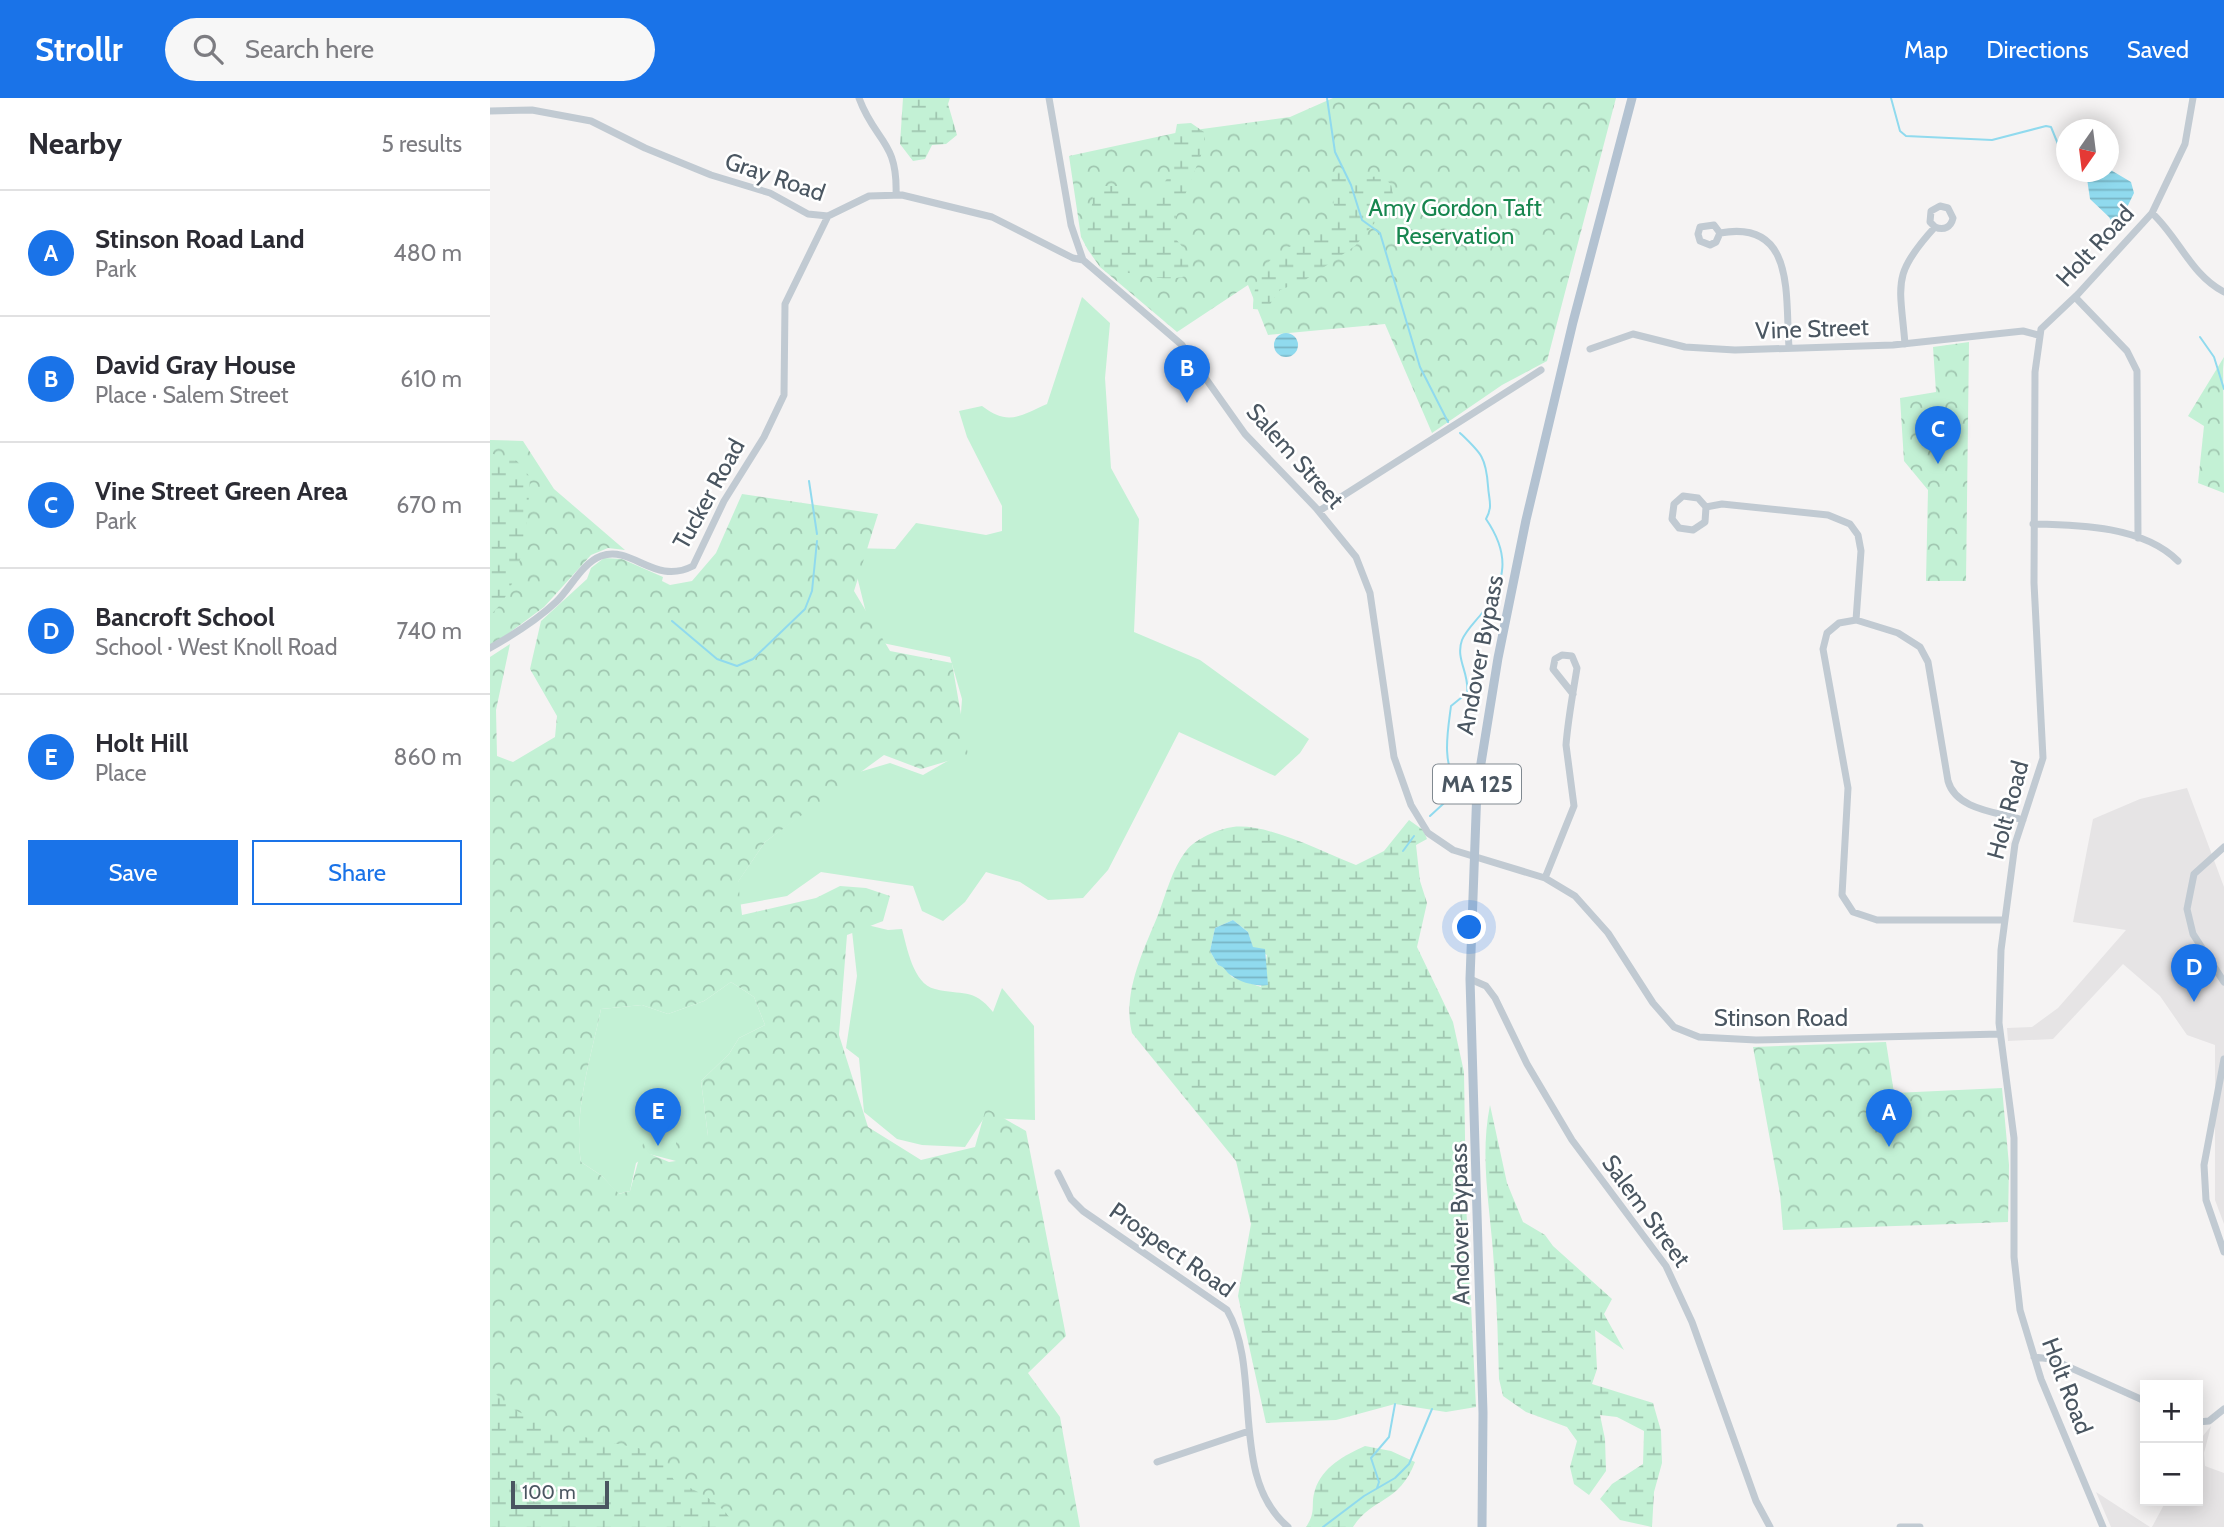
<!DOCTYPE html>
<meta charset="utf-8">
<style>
:root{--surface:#fff;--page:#f7f7f7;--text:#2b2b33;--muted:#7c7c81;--line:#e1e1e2;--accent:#1a73e8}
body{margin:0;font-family:Cabin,sans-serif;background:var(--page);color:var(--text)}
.controls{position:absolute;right:21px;bottom:21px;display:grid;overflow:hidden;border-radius:0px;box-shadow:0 4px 18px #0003}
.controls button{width:63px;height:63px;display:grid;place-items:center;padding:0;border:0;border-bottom:2px solid var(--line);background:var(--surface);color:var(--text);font:35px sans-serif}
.compass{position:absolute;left:1566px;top:21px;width:63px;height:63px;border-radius:50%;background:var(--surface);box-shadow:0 4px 18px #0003;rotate:194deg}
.scale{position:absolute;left:21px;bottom:18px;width:98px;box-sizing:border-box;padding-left:7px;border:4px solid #4a5661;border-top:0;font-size:19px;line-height:24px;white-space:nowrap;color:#4a5661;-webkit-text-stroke:5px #fff;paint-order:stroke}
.you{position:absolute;left:980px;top:830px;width:24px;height:24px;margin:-18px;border:5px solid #fff;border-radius:50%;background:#1a73e8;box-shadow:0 0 0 10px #1a73e833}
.badge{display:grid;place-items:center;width:46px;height:46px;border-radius:50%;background:var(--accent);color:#fff;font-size:23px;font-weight:700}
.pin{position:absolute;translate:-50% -58px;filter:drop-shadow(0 2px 4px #0008)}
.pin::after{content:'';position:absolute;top:37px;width:24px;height:21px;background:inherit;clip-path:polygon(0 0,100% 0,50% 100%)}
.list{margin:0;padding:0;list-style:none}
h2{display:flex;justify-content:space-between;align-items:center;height:91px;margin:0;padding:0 28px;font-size:30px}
h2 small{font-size:23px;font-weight:400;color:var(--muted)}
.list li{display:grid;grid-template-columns:46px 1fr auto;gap:21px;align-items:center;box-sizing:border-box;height:126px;padding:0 28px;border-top:2px solid var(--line)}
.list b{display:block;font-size:26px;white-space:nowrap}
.list p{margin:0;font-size:23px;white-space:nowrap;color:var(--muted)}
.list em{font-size:23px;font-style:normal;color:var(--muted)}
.actions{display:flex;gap:14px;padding:21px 28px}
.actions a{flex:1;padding:16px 0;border:2px solid var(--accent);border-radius:0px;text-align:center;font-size:24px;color:var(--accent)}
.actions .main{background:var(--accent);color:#fff}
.icon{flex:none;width:38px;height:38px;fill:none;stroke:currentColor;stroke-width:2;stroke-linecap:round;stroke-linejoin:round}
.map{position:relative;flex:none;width:1734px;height:1429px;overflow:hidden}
header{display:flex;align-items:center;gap:42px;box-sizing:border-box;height:98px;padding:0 35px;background:var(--accent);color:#fff}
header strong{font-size:33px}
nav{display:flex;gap:38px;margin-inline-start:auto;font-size:24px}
.search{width:490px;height:63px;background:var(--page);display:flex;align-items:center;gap:18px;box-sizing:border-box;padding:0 24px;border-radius:38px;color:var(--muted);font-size:26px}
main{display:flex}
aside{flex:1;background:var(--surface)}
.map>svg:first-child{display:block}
.education{fill:#e6e4e5}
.green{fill:#c3f1d5}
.forest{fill:url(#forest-crowns);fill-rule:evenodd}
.wetland{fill:url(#wetland-marsh);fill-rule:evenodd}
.water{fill:url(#water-rules)}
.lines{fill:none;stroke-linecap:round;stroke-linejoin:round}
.stream{stroke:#90daee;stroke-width:2}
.minor{stroke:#c1cad2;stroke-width:7}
.major{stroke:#b3c2d1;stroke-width:9}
.labels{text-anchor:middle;stroke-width:5;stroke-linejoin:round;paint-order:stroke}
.shield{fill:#fff;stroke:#808990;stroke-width:2}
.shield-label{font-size:23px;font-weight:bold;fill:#4a5661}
.street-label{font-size:24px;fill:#4a5661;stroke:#fff}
.park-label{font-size:24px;fill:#17864f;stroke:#fff}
</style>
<header>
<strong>Strollr</strong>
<div class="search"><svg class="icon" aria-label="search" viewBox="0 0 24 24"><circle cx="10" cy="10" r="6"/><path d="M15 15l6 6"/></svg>Search here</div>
<nav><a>Map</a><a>Directions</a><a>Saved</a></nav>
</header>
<main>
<aside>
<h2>Nearby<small>5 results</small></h2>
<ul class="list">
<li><span class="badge">A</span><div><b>Stinson Road Land</b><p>Park</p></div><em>480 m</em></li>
<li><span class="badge">B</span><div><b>David Gray House</b><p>Place · Salem Street</p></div><em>610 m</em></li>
<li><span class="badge">C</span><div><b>Vine Street Green Area</b><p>Park</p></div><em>670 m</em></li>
<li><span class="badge">D</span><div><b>Bancroft School</b><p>School · West Knoll Road</p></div><em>740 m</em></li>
<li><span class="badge">E</span><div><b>Holt Hill</b><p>Place</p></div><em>860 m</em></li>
</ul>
<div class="actions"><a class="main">Save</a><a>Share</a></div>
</aside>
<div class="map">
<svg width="1734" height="1429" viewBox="0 0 1734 1429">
<defs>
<pattern id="forest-crowns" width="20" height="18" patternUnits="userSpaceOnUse" patternTransform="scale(1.75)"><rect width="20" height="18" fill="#c3f1d5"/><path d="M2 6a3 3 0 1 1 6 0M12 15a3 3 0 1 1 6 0" fill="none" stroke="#a0c6b0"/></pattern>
<pattern id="wetland-marsh" width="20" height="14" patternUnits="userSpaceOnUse" patternTransform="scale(1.75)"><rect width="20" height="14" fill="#c3f1d5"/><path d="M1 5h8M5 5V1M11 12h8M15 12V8" fill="none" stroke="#a0c6b0"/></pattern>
<pattern id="water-rules" width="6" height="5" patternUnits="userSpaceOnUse" patternTransform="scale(1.75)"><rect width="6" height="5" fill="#90daee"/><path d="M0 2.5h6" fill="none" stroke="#78b4c4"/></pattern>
</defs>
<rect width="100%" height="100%" fill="#f5f3f3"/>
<path class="education" d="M1697,690l37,99v337l-9,-24v-155l-28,-10 -27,-39 -37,-32 -70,75 -45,2 -1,-13 25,-1 26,-19 68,-78 -53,-8 20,-103 47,-20z
M1721,1328l-7,27 1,13 19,7v54h-72l14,-26h32v-59z
M1606,1394l54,35h-39z"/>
<path class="green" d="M592,199l28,26 -5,55 6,90 28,51 -5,113 66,28 109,79 -9,14 -25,23 -96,-44 -71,138 -25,28 -35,2 -28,-18 -34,-10 -21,30 -22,19 -21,-10 -9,-25 -92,-14 -34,24 -49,9 -5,-16 32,-47 91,-69 34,-10 33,12 35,-20 4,-56 -12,-42 -77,-16 -23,-93 45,1 21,-26 70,12 16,-4v-25l-35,-69 -8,-26 23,-5c26,20 38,10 65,-2z
M369,825l29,7 14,-1c5,18 11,55 33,60 27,7 38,-2 58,23l9,-24 32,38 1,94 -51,-2 -19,29 -43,-2 -25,-6 -33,-27 -5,-54 -13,-10 11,-72 -5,-45z
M241,884l23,15 11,28 -26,13 -10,16 -28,27 7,55 -32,25 -27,-7 -13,9 -6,28 -12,3 -16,-18 -21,-14c-8,-49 10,-105 20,-153l41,-4 26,9 36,-13z"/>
<path class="forest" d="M843,0h283l-69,263 -45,24 -70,48 -47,-109 -117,11 -20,-50 -71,47 -77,-65 -12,-17 -7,-13 -12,-81 111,-24 110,-15z
M1479,244l-3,239h-40l2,-91 -24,-29 -4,-63 36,-6 -3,-45z
M1734,259l-1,12 1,124 -26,-10 6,-57 -16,-10z
M0,342l33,1 31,48 71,61 -17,-2 -17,7 -47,52 -54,40z
M252,396l136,20 -24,77 36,60 62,12 16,92 -47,14 -37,-14 -119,87 -27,40 4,33 74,-17 24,-12 26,2 24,8 -7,25 -36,14 -8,100 29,92 53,33 54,-13 11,-39 40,23 40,205 -38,37 32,44 20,110h-590v-870l20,-13 -14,66 1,46 16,6 42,-25 2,-21 -27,-47 11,-48 46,-42 4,-11 13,-10 18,1 41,18 -1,4 8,4 22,-4 24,-28zM241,884l23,15 11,28 -26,13 -10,16 -28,27 7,55h-32v25l-7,1 -19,-8 -1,-8 -5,-6 -14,51 -11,3 -17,-18 -21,-14c-8,-49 10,-105 20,-153l41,-4 26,9 36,-13z
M1396,944l8,51 108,-5 7,77 -1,57 -225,8 -3,-36 -27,-147z"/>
<path class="wetland" d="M413,0h47l-2,6 9,31 -11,9 -14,1 -7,14 -12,2 -13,-17z
M701,25l13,9v16l-34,84 15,18 6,24c-24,12 -57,-5 -85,-2l-21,-27 8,-46 -3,-13h30l16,12 14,4 24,-33 -3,-13 6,-32z
M846,71h12l14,9 18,-2 11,8 3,16 -39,46 -50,34 -25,10 -14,20 -13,-1c1,-52 30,-60 72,-78l10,-21 -6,-30z
M0,355l27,8 13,16c-2,42 -6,110 -40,138z
M919,722l14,10 4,9 -11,6 4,36 7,22 -10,44 36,75 11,50 2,130 10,205 -30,5 -51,-8 -59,16 -70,3 -28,-127 13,-72 -15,-63 -104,-128c-10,-40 11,-81 26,-118 8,-21 14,-46 28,-64 9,-12 32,-22 47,-24 35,-4 89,25 123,38l28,-14zM743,822l15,12 5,16 14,7 -6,32 -29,-10 -9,-11 -5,-1 -8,-14 5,-23z
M1000,1007l17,78 16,39 22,13 8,11 59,53 -8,15 20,36 -29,-20 2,39 -5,15 61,19 8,28 1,32 -8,29 -2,35 -32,-7 -20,-21 12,-15 31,-20 1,-33 -27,-14 -17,-2 5,24 1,32 -17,24 -15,-11 -4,-17 7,-26 -10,-14 -41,-15 -23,-16 -4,-17c-1,-38 -2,-76 -5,-113 -3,-55 -15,-106 -4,-161z
M0,1290l20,20 59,26 69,14 22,8 15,26c21,7 51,23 60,45h-245z
M875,1348l26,5 24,11c-16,42 -43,35 -62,65h-47c11,-16 4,-22 9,-37 7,-23 30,-35 50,-44z"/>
<path class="water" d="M1619,71l22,13 3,11 -18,37 -7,-13 -19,-18 -4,-27h22z
M784 247a12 12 0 1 1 24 0a12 12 0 1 1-24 0Z
M743,822l15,12 5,15 12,2 3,36c-10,2 -29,-3 -36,-9 -7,-4 -6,-9 -14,-11l-8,-14 5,-23z"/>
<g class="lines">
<path class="stream" d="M837,0l8,54 16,33 11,35 18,13 40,134 28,55
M1401,0l9,33 6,5 86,4 54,-14 5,1 9,22 6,7
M1710,239l14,20 10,32
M319,383l8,53
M182,523l45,38 20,7 16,-7 52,-50 7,-18 5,-50
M940,718l25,-23 3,-9c-17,-20 -10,-54 -7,-78l16,-13c3,-19 -12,-34 -5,-53 4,-10 14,-19 20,-27 25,-32 28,-59 4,-94 7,-13 3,-18 2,-33 -2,-29 -7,-33 -28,-53
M913,753l11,-15
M887,1390l2,-6 -8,-24 18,-21 6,-33
M833,1429l41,-31 31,-18 14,-14 23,-55"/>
<path class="minor" d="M369,0c16,44 39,42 37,97
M559,0l22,127 12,35 99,85 63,89 71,74 40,49 14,36 24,164 17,48 17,28 25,17 92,28 30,18 33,37 45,70 21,24 25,10 57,3 244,-6
M0,13l42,-1 59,11 54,27 66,27 59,18 38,21 20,2 41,-20 33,-1 90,22 81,41 10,2
M1662,115c27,25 39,62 72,79
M1230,135l-6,-8 -14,2 -2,7 2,7 10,4 6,-3 4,-9c76,-14 65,63 69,114
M1585,199l52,54 10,20 1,167
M1415,246c-5,-61 -14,-69 30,-117 9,4 16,0 18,-9l-5,-10 -8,-2 -9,5 -1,11 5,5
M1100,251l43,-15 52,13 50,3 158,-5 130,-14 15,4
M1216,409l-8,-9 -15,-2 -9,8 -2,15 7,9 14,2 12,-8 1,-15 16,-3 106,11 22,9 8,11 3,16 -5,69
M829,413l222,-141
M1543,426c47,1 110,2 145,37
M0,550c23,-13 47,-28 66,-46 14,-13 26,-39 45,-46 32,-11 53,30 92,10l31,-65 40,-64 20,-42 1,-91 43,-88
M1734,749l-30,27 -7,35 6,25 31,48
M1055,780l29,-72 -8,-61c2,-26 7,-52 11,-77l-5,-12 -10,-1 -7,4 -2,10 20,25
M1515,822h-128l-24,-8 -11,-17 6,-107 -25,-139 4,-16 12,-10 17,-3 42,13 22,14 8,15 20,119c8,29 50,31 75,39
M980,881l16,7 9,12 32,66 45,76 94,126 26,56 64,179 14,26
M1734,961l-20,106 2,35 18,52
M568,1075l13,26 12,12 144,99c36,61 1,167 61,217
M1544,1259l17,2 94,42
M1708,1324l11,-1 15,-12
M667,1364l92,-31
M1410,1429h20
M1613,1429l-62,-148 -21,-69 -6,-53v-119l-15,-115 2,-73 14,-106 28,-86 -9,-175 1,-211 6,-43 37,-35 74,-81 33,-69 8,-46"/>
<path class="major" d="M992,1429l1,-114 -13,-434 7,-191 21,-130 28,-138 47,-198 59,-224"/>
</g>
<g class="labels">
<rect class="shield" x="943" y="666.5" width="88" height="39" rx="5"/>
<g class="shield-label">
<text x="987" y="694">MA 125</text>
</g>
<g class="street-label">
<text transform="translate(285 79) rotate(19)" y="8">Gray Road</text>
<text transform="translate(1605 148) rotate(-47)" y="8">Holt Road</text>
<text transform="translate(1322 231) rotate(-2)" y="8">Vine Street</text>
<text transform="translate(805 358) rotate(48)" y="8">Salem Street</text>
<text transform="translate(219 396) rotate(-61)" y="8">Tucker Road</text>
<text transform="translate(990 557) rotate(-79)" y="8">Andover Bypass</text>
<text transform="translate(1518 712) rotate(-75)" y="8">Holt Road</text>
<text x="1291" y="928">Stinson Road</text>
<text transform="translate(1156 1113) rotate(54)" y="8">Salem Street</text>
<text transform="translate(970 1126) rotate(-91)" y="8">Andover Bypass</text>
<text transform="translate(682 1152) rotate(35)" y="8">Prospect Road</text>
<text transform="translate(1577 1288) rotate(69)" y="8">Holt Road</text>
</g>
<g class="park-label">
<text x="965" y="118">Amy Gordon Taft<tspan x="965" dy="28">Reservation</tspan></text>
</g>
</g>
</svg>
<div class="controls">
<button>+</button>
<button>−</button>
</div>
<svg class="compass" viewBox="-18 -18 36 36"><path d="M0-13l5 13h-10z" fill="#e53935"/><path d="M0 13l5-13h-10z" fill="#7c7c81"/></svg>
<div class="scale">100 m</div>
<div class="you"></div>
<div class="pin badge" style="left:1399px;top:1049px">A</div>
<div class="pin badge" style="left:697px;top:305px">B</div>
<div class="pin badge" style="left:1448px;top:366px">C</div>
<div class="pin badge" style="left:1704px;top:904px">D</div>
<div class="pin badge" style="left:168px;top:1048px">E</div>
</div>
</main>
